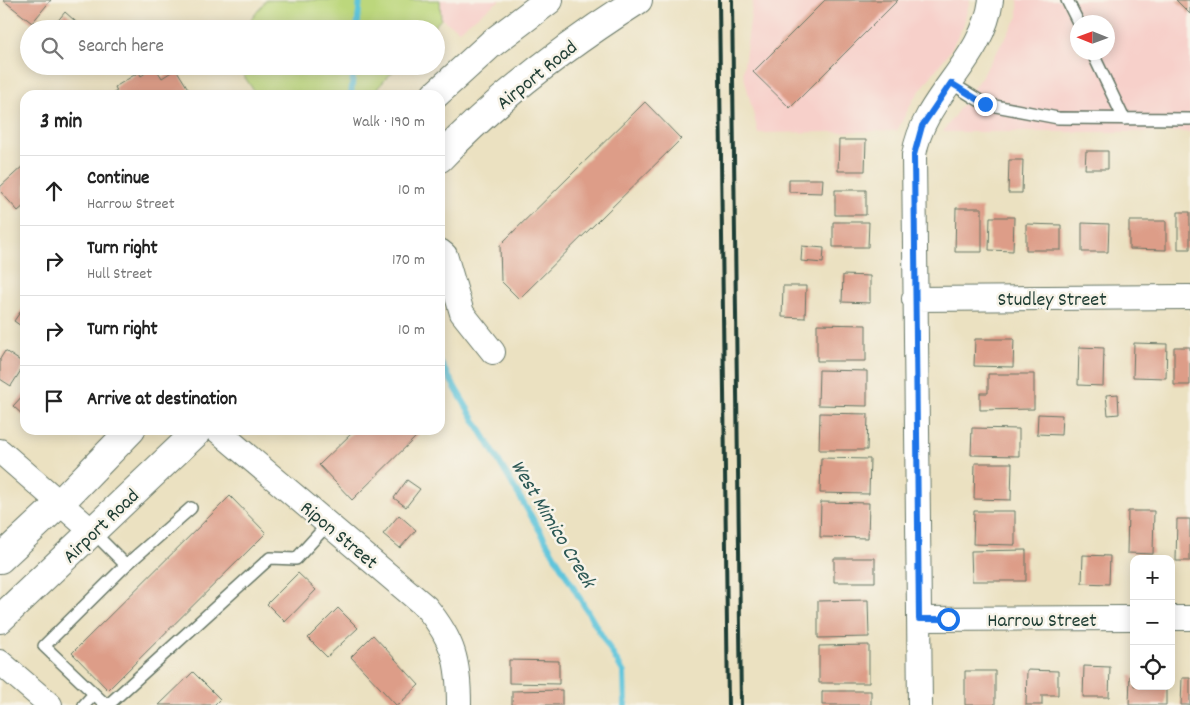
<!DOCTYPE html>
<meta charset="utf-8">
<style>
:root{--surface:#fff;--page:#f6f6f6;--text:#222;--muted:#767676;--line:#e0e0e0}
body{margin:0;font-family:Dekko,sans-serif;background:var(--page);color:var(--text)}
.controls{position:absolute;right:15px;bottom:15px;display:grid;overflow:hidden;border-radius:10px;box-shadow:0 2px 12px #0003}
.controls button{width:45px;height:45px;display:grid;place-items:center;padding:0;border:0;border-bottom:1px solid var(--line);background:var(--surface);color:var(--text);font:25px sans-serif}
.compass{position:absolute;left:1070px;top:15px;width:45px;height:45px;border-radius:50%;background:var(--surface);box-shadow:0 2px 12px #0003;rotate:271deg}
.stop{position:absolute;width:15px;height:15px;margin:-11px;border:4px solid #1a73e8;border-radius:50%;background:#fff}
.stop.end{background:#1a73e8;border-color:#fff;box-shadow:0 1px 5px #0008}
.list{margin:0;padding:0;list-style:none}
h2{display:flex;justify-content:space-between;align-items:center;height:65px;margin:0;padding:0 20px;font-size:21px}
h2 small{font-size:16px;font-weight:400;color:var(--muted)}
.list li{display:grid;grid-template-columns:32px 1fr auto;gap:15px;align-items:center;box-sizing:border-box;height:70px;padding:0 20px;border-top:1px solid var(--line)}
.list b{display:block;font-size:19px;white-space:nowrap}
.list p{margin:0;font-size:16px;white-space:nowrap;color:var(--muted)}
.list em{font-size:16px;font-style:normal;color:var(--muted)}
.icon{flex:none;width:28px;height:28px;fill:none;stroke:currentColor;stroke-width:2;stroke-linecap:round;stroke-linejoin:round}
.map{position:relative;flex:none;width:1190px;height:705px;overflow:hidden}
.search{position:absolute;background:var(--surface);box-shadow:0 2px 12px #0003;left:20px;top:20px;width:425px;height:55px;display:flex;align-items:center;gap:12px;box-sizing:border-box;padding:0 18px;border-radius:28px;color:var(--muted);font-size:19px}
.panel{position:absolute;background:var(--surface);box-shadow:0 2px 12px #0003;left:20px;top:90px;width:425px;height:345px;border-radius:15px}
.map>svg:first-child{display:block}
.built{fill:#f7d0ca;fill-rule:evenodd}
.green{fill:#bcd77c;stroke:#6e8a58}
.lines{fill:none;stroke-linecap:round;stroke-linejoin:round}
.stream{stroke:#5ec5db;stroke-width:6}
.building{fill:#dd9d88}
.service-casing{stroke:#667665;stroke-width:14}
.minor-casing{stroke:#667665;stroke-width:26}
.secondary-casing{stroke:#667665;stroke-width:30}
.service{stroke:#fff;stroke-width:11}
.minor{stroke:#fff;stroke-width:24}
.secondary{stroke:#fff;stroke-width:28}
.rail{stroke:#1f3d34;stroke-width:4}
.route{stroke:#1a73e8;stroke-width:6}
.labels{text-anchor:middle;stroke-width:5;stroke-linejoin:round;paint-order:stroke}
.street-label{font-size:20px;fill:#1f3d34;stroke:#f7f3e8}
.water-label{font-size:21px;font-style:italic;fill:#2c5855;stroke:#f7f3e8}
</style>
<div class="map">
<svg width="1190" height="705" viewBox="0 0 1190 705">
<rect width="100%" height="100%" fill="#f7f3e8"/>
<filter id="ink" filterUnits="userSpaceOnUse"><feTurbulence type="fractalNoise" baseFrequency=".02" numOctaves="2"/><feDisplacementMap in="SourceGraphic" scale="10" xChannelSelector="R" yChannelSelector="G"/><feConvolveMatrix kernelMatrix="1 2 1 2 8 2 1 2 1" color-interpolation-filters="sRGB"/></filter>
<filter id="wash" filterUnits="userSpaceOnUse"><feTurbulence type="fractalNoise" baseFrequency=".0096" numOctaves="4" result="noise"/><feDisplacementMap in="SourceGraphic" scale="20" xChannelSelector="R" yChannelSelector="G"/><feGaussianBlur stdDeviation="1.12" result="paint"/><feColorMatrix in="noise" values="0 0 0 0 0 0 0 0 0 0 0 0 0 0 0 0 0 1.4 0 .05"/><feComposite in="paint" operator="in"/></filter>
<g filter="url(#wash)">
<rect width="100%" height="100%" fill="#ebe1c1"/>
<path class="built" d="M440,0h60l-41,30 -18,-11z
M753,0h217l-7,26 -13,25 -37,49 -16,31 -139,2 -15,-61z
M1018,0h172v132h-247l38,-55 37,-60zM1078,22h30v30h-30z"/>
<path class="green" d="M266,0h174l1,19 -9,10h-188z
M237,66h161l-27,29h-114z"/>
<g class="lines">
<path class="stream" d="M357,29l3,-29
M351,95l3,-29
M440,362l184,311 1,32"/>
</g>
<g id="blocks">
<path class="building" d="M3,0h48l-19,23z
M825,0h73l-108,108 -37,-36z
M1176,0h14v14z
M65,12l19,17h-33z
M155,67l7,11 14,-9 16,26h-82l7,-4 -2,-4 24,-15 2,4z
M645,102l36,37 -162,160 -18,-18 -1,-36z
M839,140h27l-1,31h-27z
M1086,151h22v18h-23z
M1009,160h14l-1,33h-14z
M25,164v41l-7,6 -18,-20v-4z
M789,179h34l-1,14 -33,-1z
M835,190h31v25h-31z
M956,208h26v44h-27z
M1178,212h12v37h-12z
M990,217h24l-1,34 -24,-1z
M1129,221h37v29l-37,-1z
M833,222h36l-1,25h-35z
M1082,223l27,1 -1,28h-26z
M1026,224l35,1v25h-35z
M802,246l22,2 -1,15 -22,-2z
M843,275l27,1v27l-28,-1z
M783,286h23l-1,32 -23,-1z
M23,308l2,14 -4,4 -7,-5z
M817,324l49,1v36h-49z
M975,339h39l-1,28 -39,-1z
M1134,343l33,1 -1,34 -33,-1z
M1079,347l25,1 -1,38 -25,-1z
M1174,347h16v38h-16z
M5,351l20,13 -14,22 -11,-7v-20z
M819,370l48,1v35l-49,-1z
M988,374h46v35l-54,1v-17h8z
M25,393v24l-12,-11z
M1118,394l1,20 -11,1 -2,-20z
M820,413l48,1 -1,36h-48z
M1038,414l24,1 -1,20 -24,-1z
M972,428l47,1v27l-48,-1z
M355,430h68l-71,70 -33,-35z
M821,458l49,1 -1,35 -49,-1z
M975,463h37l-1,37 -37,-1z
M407,480l13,9 -14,18 -12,-9z
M230,496l36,37 -158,157 -36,-37z
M821,502l48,1 -1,35 -48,-1z
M974,511h41v34l-42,-1z
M1128,511h26l-1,43 -26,-1z
M399,515l17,15 -16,18 -17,-14z
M1177,519h13v42h-14z
M1026,550v31h-54l-1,-30z
M1083,555l27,1 -1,28 -27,-1z
M834,558h41v24h-41z
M298,573l18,17 -31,32 -18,-18z
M868,600l1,37 -51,1v-37z
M338,608l20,20 -31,29 -19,-19z
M373,635l46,50 -21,20h-2l-45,-48z
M869,645v38h-50v-37z
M509,660l50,1v23l-50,-1z
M1084,666l26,1 -1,30h-26z
M1027,670l31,1v24h-16v10h-16z
M965,671h30v34h-30z
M193,672l27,27 -6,6h-55z
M1130,675h4v11h32v19h-37z
M1182,678h8v27h-9z
M562,690v15h-50v-14z
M822,691h49v14h-49z"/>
</g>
</g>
<g filter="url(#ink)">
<use href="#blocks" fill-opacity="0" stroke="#667665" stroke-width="1"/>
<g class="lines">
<g class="service-casing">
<path id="service" d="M1067,0l11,22
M1092,52l32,67
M951,83l34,21 73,14 132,1
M93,532l33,33 -82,81 62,59
M126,565l65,-57
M84,705l10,-11
M108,705l162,-147 26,1 32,-35"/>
</g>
<g class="minor-casing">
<path id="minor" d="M440,251l5,4 17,58 31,39
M914,299l276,-2
M217,430l209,177c28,34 33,55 33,98
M0,451l93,81
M1171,618h19
M919,619l215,-1
M0,662l50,43
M920,705l-6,-550c9,-59 69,-93 77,-155"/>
</g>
<g class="secondary-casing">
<path id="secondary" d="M435,95l56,-51 58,-44
M440,158c58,-61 127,-113 198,-158
M0,559l61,-57 70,-72
M0,619l199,-189"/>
</g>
<use href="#service" class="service"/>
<use href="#minor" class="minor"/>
<use href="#secondary" class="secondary"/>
<path class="rail" d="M719,0l9,705
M732,0l9,705"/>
</g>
</g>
<g class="lines" filter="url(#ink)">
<path class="route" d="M948,619h-29l-5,-464 8,-29 29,-43 34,21"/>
</g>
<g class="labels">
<g class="street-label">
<text transform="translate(536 74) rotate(-39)" y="7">Airport Road</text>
<text x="1052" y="305">Studley Street</text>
<text transform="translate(100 525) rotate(-44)" y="7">Airport Road</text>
<text transform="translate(340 534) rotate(40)" y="7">Ripon Street</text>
<text x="1042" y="626">Harrow Street</text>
</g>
<g class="water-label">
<text transform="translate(554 523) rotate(59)" y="7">West Mimico Creek</text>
</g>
</g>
</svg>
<div class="controls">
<button>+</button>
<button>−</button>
<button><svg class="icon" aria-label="locate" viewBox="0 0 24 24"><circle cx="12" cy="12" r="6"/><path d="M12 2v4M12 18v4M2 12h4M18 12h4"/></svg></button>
</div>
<svg class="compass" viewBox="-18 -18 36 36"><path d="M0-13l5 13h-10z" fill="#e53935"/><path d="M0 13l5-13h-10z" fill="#767676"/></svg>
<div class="stop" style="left:948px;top:619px"></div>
<div class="stop end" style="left:985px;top:104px"></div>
<div class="search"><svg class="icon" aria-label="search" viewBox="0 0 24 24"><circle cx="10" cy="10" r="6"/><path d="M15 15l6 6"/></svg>Search here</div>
<section class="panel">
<h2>3 min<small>Walk · 190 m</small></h2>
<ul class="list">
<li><svg class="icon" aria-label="ahead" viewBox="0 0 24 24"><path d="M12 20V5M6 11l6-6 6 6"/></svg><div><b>Continue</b><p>Harrow Street</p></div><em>10 m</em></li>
<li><svg class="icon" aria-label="right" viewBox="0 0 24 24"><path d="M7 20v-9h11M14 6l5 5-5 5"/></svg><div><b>Turn right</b><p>Hull Street</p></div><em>170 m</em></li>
<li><svg class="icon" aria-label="right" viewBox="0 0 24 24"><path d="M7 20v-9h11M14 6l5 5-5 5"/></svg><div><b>Turn right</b></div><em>10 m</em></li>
<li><svg class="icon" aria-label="arrive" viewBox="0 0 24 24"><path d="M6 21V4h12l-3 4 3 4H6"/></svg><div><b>Arrive at destination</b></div></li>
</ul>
</section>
</div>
